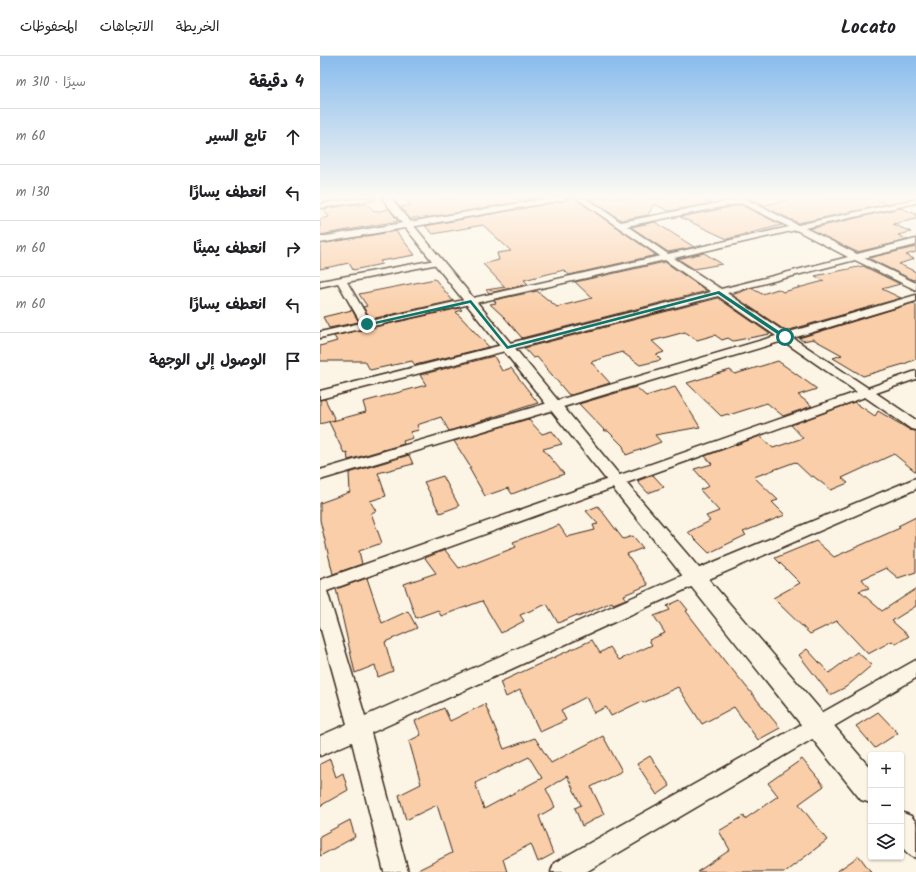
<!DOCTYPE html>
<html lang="ar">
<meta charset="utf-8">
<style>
:root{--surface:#fff;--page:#f2f2f2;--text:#202124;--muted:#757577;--line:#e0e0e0}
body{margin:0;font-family:Kalam,"Playpen Sans Arabic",sans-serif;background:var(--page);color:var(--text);direction:rtl}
.controls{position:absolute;right:12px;bottom:12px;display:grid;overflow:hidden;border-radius:4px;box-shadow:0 1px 3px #0004}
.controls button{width:36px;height:36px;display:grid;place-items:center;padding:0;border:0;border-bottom:1px solid var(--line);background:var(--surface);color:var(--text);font:20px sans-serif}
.stop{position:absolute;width:12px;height:12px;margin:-9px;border:3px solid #0f766e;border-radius:50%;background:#fff}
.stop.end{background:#0f766e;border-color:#fff;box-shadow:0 1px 4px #0008}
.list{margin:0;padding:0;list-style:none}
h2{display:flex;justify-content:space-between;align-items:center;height:52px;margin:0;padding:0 16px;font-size:17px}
h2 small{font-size:13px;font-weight:400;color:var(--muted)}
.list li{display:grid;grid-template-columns:26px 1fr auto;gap:12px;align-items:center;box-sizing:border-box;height:56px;padding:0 16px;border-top:1px solid var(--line)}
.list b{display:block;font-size:15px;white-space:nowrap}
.list em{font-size:13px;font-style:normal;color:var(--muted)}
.icon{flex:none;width:22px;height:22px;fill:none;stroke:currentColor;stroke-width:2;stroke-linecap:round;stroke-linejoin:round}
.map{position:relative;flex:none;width:596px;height:816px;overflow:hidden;direction:ltr}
header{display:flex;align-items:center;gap:24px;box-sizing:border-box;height:56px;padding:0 20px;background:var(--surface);border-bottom:1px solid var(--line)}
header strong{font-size:19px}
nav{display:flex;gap:22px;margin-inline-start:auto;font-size:14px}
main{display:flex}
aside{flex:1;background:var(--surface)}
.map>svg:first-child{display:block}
.building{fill:#facea9;stroke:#3b2a1e;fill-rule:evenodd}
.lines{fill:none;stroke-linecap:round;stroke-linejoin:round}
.minor-casing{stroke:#3b2a1e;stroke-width:3}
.tertiary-casing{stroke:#3b2a1e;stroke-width:3}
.minor{fill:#fcf5e5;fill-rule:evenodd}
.tertiary{fill:#fcf5e5;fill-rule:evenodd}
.route{fill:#0f766e}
</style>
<header>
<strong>Locato</strong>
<nav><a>الخريطة</a><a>الاتجاهات</a><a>المحفوظات</a></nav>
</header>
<main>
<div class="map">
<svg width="596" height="816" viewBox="0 0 596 816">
<rect width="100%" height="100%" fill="#fcf5e5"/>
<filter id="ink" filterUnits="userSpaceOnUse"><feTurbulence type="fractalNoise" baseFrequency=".025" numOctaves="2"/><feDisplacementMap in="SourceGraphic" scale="8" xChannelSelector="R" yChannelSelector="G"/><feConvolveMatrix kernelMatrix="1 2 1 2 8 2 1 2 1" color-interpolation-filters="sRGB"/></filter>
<g filter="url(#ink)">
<path class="building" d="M82,142h139l-122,21 -1,-2 -8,2 -9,-12 10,-2z
M248,142h7l81,57 -87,20 -5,-5 -40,10 4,4 -39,9 -3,-3 19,-3 -22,-23 16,-4 -2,-7 14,-2 -28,-26 -50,9 -8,-8 138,-25z
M268,142h113l11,5 -43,8 -15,-7 -6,11 -27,5z
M479,142h73l16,6 -90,19 -47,-23h3l11,5z
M35,148l2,1 10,-1 8,8 14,-3 9,12 -78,14v-16l9,-2 -6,-8z
M421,149l41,20 -55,14 -47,-22z
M580,152l16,6v5l-23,5 18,8 -13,3 10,5 -51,12 -48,-23z
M335,166l39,25 -26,5 -37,-25z
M76,175l19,24 -35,6 2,3 -29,6 -4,-7 -29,6v-25z
M596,191v5l-10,3 8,4 -15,5 17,8v7l-3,1 -45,-22z
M384,197l18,11 -28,5 -16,-10z
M345,206l42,29 -185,47 -18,-21 -14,-13 6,-1 -2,-3 43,-9 20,16 35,-9 -17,-16z
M543,210l37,18 -18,5 19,9 -115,33 -54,-36 19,-7 11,6 16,-5 5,3 41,-11 -9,-5z
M115,223l18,22 -82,18 -8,-12 4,-1 -8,-12z
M398,242l52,36 -37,7 -5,-3 -6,2 -7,-5 -18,5 -12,-8 -33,9 12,11 -8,3 5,5 -21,5 -18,-13 -31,10 19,21 -39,12 -3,-1 -31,-37 -4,1 -9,-10z
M593,247l3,2v54l-12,5 -41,12 -30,-18 9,-3 -29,-16 -10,2 -4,-3z
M140,252l2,2 -6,2 33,35 -74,18 -3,-4 -42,9 -5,-9h-45v-15l17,-5 -3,-5z
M32,254l7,12 -30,6 -6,-11z
M174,300l8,15 9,-3 27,35 -89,28 -8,-14 -24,8 2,5 -9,2 3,6 -10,3 1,3 -56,16 -1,-8 -3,1 -15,-31 37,-10 -3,-10 63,-17 -6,-10z
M458,305l39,28 -19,6 14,11 -29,10 -16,-13 -38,12 -1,-1 -7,2 -34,-33 43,-13 5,4z
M316,331l10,9 29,-9 25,40 -45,8 6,7 -35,13 -3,-9 -15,-15h-3l-26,-27z
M5,343l10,21 -15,4v-24z
M534,346l21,14 3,-5 32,19 6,1v41l-22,-18 -52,24 6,5 -17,7 -18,-14 -2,1 -16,-15 -41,15 24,23 -6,2 13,13 -42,17 3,3 -37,18 -21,-21 22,-11 -4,-5 13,-5 -19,-21 9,-4 -15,-17 18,-5 -7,-8 55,-20 13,12 30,-10 -12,-13z
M208,363l14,15 10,-3 10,13 -19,5 21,25 -52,20 -4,-6 -23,8 -16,-28h2l-17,-27z
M89,399l4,9 -35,9 8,23 -16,5 6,10 -5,2 11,30 -23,8 3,13 -29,10 -13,-54v-17l30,-11 -1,-19z
M333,419l11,12 -16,6 -11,-12z
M123,420l16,30 -19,7 -16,-31z
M278,450l25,33 10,-3 10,12 -16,6 21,31 -24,10 2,4 -13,5 -1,-2 -34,15 -1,-2 -19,8 -11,-19 -27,11 4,6 -23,12 -19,-32 -41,15 -3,-6 -22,8 -12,-34 32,-11 -11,-15 20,-8 14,18 16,-6v1l41,-16 -3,-5 46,-17 8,12 28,-7 -2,-5 5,-1 -12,-13z
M596,461v55l-18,6 -12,-10 -24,11 7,9 -10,3 23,20 34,-22v17l-24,15 17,15 -13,8 -4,-3 -24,13 -31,-33 -27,13 -37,-36 27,-15 -25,-25 41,-17 18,16 66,-29 -2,-2z
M47,522l15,45 26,-12 9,17 -32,14 8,29 -15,6 -3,-12 -20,8 -19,-84z
M360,544l8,10 -2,1 44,57h1l49,60 -22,12 -24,-33 -32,17 -24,-37 -35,16 -1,-2 -31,15 -5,-9 -12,6 -8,-16 -25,13 5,10 -26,12 -20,-42 -14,7 -6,-15 92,-42 8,13 10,-6 9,13 33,-15 -3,-5 16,-7 -11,-17 16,-6 -3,-4z
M487,593l22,24 28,-21 15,13 -26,22 -16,8 -31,-40z
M165,648l19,45 31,-11 16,25 52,-27 19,35 -31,16 13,27 -22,12 -7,-18 6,-3 -14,-29 -21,13 9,18 -16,9 14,38 -15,8 -7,-18 -28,15 4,13h-93l38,-19 -15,-48 -31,15 -7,-25 22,-11 -12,-43 12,-6 -6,-14 29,-13 6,13zM209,701l13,21 -58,31 -9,-26z
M558,656l20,21 -23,15 -19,-22z
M330,700l20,30 -13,9 -20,-31z
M10,703l6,18 7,-4 5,17 -28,16v-42z
M482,703l22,27 -25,18 28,36 -42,32h-88l33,-22 -11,-19 25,-15 1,3 33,-23 -10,-13z
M30,764l5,17 -35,19v-20z
M539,800l12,16h-35z"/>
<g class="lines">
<g class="minor-casing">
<path id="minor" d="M38,142h18l-4,2 -52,8v-4z
M230,142h17l-4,2 -243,43v-6z
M256,142h9l36,24 114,-22 -2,-2h14l2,3 49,24 118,-26v4l-111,25 52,26 59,-15v6l-52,13 52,25v7l-61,-30 -128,33 59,40 130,-38v6l-123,37 75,50 48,-17v8l-40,14 40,27v10l-5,-1 -46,-32 -538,194 38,125 325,-144 226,-94v11l-214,93 -331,151 37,139h-24l-32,-130 -32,14v-20l27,-12 -27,-98v-46l537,-188 -74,-51 -463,139v-10l456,-134 -58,-40 -398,103v-8l391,-99 -46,-32 -345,78v-6l41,-9 -23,-40 -18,4v-6l121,-22v4l-3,1 -91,18 23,39 290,-65zM421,147l48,24 -121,27 -41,-28zM476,174l52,27 -127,32 -47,-31z
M596,604v18l-330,194h-35l3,-9z"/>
</g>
<g class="tertiary-casing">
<path id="tertiary" d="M62,142h9l231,280 249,291v34l-10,-3z
M581,756l10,4 5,6v36c-22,-9 -15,-25 -15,-46z"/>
</g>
<use href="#minor" class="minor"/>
<use href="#tertiary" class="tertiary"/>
</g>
</g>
<linearGradient id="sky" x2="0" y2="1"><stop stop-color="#88bced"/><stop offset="0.55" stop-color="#fefaf3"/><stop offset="1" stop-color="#fefaf3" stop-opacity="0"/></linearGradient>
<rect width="596" height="256" fill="url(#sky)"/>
<path class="route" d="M399,235l69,46 -5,1 -65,-44 -211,55 -37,-46 -103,23 -2,-2 106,-24 37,46z"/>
</svg>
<div class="controls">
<button>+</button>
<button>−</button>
<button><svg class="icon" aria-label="layers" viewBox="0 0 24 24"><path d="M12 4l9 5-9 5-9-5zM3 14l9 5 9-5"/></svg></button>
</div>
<div class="stop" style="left:465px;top:281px"></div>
<div class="stop end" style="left:47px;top:268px"></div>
</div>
<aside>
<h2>4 دقيقة<small>سيرًا · 310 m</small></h2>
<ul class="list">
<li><svg class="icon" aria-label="ahead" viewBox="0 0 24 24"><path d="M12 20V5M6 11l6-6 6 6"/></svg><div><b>تابع السير</b></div><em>60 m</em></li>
<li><svg class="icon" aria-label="left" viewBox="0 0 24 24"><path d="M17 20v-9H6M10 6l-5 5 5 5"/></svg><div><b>انعطف يسارًا</b></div><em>130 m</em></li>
<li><svg class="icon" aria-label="right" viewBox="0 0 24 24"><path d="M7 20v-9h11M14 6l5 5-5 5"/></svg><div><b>انعطف يمينًا</b></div><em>60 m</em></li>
<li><svg class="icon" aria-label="left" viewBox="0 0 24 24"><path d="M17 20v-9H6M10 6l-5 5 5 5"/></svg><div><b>انعطف يسارًا</b></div><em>60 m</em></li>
<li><svg class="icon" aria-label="arrive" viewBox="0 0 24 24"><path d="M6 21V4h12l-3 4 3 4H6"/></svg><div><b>الوصول إلى الوجهة</b></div></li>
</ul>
</aside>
</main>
